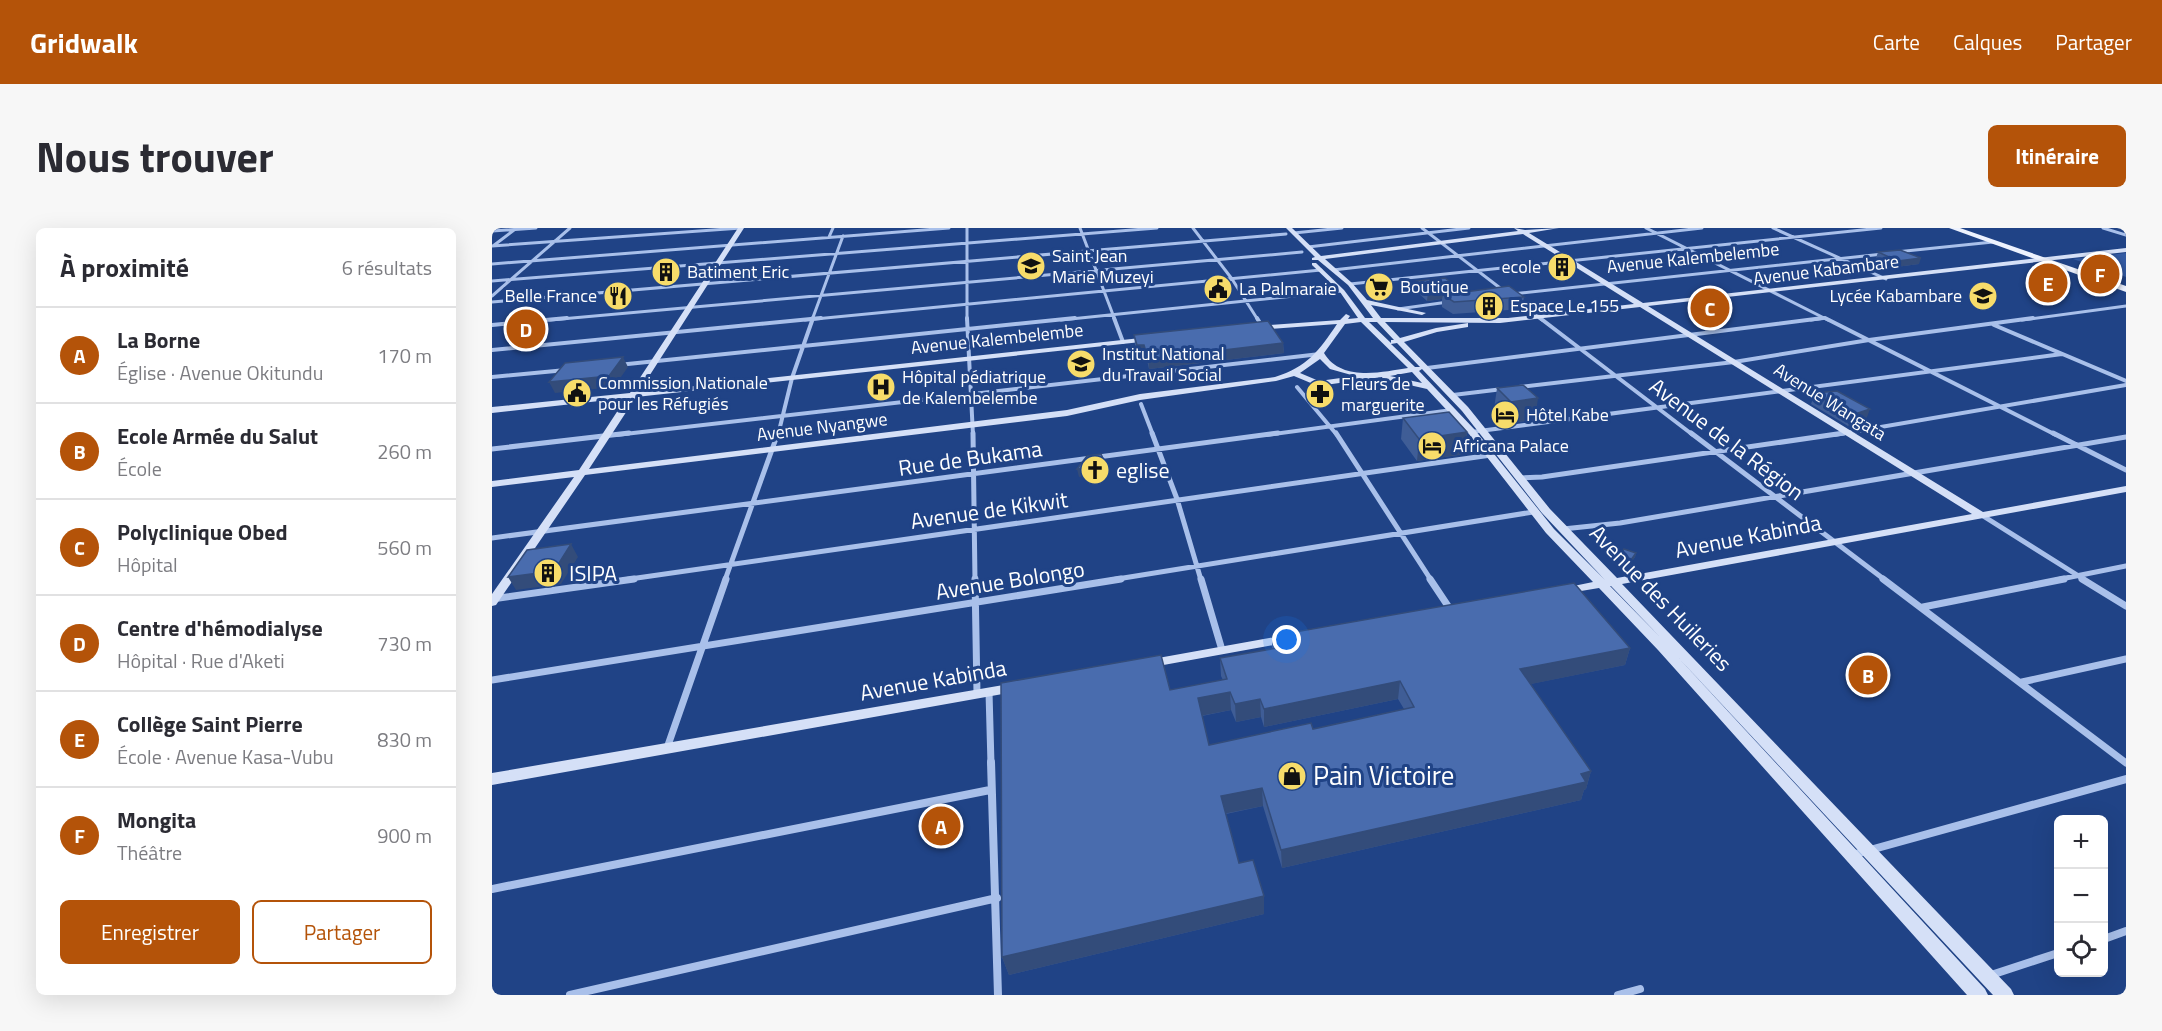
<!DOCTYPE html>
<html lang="fr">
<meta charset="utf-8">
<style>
:root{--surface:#fff;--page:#f7f7f7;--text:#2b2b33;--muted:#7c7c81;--line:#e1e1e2;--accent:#b45309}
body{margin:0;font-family:"Titillium Web",sans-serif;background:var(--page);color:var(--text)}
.controls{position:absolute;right:18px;bottom:18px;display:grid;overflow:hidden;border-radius:9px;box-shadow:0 6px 24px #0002}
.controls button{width:54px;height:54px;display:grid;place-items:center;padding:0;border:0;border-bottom:2px solid var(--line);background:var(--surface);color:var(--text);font:30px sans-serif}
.you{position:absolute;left:795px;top:412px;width:21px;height:21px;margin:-15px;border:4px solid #fff;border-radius:50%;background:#1a73e8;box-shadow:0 0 0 9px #1a73e833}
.badge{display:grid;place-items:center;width:39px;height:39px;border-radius:50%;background:var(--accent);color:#fff;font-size:20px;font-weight:700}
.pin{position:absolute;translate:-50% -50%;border:3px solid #fff;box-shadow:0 2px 6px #0006}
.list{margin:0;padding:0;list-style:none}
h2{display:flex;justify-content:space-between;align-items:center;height:78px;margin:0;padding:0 24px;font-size:26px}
h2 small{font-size:20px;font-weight:400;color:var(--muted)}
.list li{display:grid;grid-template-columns:39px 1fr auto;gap:18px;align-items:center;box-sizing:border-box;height:96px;padding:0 24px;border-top:2px solid var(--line)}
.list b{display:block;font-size:22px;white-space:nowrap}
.list p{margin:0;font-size:20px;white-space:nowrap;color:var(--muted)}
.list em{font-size:20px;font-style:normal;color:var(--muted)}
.actions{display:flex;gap:12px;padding:18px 24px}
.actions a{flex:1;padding:14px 0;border:2px solid var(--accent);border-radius:9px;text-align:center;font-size:21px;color:var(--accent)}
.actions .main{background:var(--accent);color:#fff}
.icon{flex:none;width:33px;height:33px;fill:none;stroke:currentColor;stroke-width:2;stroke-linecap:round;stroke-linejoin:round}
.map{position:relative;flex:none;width:1634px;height:767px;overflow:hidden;border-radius:9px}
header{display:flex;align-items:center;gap:36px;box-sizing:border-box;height:84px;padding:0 30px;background:var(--accent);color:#fff}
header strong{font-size:28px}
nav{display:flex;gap:33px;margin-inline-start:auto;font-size:21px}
.intro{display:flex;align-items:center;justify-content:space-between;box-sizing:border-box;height:144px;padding:0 36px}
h1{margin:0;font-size:42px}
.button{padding:15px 27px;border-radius:9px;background:var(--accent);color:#fff;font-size:21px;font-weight:700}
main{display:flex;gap:36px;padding:0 36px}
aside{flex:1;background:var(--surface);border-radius:9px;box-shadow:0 6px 24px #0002}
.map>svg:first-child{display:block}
.green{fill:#345ba3}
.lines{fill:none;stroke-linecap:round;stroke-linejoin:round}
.street-far4{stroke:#a9c0ea;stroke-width:3}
.street-far3{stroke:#a9c0ea;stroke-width:4}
.street-far2{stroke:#a9c0ea;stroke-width:5}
.street-far1{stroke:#a9c0ea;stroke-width:7}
.street{stroke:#a9c0ea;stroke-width:8}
.secondary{fill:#d5e0f7;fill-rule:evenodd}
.primary{fill:#edf2fe;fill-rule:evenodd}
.wall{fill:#3f5d96;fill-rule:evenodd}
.shaded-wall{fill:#334c7a}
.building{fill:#496cae;stroke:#334c7a;stroke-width:1.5;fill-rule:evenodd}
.labels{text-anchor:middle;stroke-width:6;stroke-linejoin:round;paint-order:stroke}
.far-poi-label{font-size:18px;fill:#fff;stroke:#204386;text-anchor:start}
.far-street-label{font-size:18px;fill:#fff;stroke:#204386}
.street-label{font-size:22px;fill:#fff;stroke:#204386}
.poi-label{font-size:22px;fill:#fff;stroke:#204386;text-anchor:start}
.near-poi-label{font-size:27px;fill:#fff;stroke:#204386;text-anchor:start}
</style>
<header>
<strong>Gridwalk</strong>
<nav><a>Carte</a><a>Calques</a><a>Partager</a></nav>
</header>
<div class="intro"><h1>Nous trouver</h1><a class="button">Itinéraire</a></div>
<main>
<aside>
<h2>À proximité<small>6 résultats</small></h2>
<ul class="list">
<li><span class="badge">A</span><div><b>La Borne</b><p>Église · Avenue Okitundu</p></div><em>170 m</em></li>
<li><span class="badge">B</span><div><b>Ecole Armée du Salut</b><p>École</p></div><em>260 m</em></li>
<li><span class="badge">C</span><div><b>Polyclinique Obed</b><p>Hôpital</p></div><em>560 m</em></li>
<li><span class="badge">D</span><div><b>Centre d'hémodialyse</b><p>Hôpital · Rue d'Aketi</p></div><em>730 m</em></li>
<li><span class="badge">E</span><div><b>Collège Saint Pierre</b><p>École · Avenue Kasa-Vubu</p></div><em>830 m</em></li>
<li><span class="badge">F</span><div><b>Mongita</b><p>Théâtre</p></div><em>900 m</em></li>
</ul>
<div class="actions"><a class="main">Enregistrer</a><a>Partager</a></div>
</aside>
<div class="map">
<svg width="1634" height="767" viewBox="0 0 1634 767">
<rect width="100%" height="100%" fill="#204386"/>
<path class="green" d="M1634,25v24l-53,-18z"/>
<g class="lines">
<path class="street-far4" d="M588,0l35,92
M701,0l39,51 26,41
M930,0l82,63
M1154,0l182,92
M1281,0l113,51
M1611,0l23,7
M0,3l44,-3
M802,5l48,-5
M337,9l4,-9
M0,18l249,-18
M1,18l21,-16
M816,19l161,-19
M1404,24l97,-10
M0,36l457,-36
M841,42l369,-42
M0,53l665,-53
M858,56l531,-56
M1020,66l371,-40
M0,68l78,-68
M1025,73l25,19
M0,74l794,-68
M906,81l50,-7
M58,92l752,-68
M313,92l516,-50
M320,92l31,-84
M475,92v-92
M569,92l281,-29
M1319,92l14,-2
M1530,92l104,-14"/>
<path class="street-far3" d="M475,90l6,117
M622,90l9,24
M765,90l6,10
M1048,90l153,117
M1333,90l231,117
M0,97l75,-7
M1502,97l132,56
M0,122l329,-32
M126,137l457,-47
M935,140l396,-50
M0,149l74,-7
M805,159l40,48
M1027,159l215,-25 135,-22 164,-22
M961,167l50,-6
M649,176l12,31
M980,204l590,-78
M124,207l704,-81
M286,207l14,-57 21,-60
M774,207l186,-25
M1342,207l292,-50"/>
<path class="street-far2" d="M481,205l2,147
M660,205l25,66 24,81
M844,205l95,147
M1199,205l194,147
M1561,205l73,37
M0,221l137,-16
M1028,250l22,-1 302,-44
M1488,286l105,66
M1071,301l57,-6 506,-86
M0,310l786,-105
M131,352l868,-125
M233,352l53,-147
M619,352l422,-68
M1564,352l70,-14"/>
<path class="street-far1" d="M483,351l2,115
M709,351l21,71
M938,351l20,30
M1391,351l243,184
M1590,351l44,27
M0,371l142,-20
M1431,379l141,-28
M0,452l629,-101
M1530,454l104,-23
M497,464l2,72
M175,520l59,-169"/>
<path class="street" d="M499,534l7,233
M1360,627l274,-76
M0,661l498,-99
M1612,711l22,-8
M1499,747l67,-22
M78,767l427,-97
M1126,767l22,-6"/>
<path class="secondary" d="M246,0h6l-105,164 511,-55 4,2 -4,2 -514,56 -47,72 478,-59 73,-16 135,-17c32,-10 44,-26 62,-53l-80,6 -4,-2 1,-2 86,-6 6,-6 4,2 -2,3 10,-1 -18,-26 -28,-27v-2h4l28,27 21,28h8l-25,-33 -30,-25h-6v-2l3,-1 -29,-29h6l29,28 197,-25 -4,-3 11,2 34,-2 -30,5 114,70 483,-55v4l-478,54 335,206 143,-26v6l-504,92 389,405 3,6h-21l-319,-342 311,336 3,6h-21l-309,-345 -59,-62 -36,6 -4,-1 -2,-2 2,-2 34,-7 -47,-49 -77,-99 -42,-45 -44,-10 -1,-2 -64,9 -24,-10 -18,5 -136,19 -73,16 -482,59 -89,130 -4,1v-12l82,-117 -82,10v-6l87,-11 47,-72 -134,15v-6l138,-14zM1031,6l111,70 -126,14h-127l-10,-13 51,10 4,-2 -59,-13 -15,-17 -27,-24zM1148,79l332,207 -355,64 -67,-69 -82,-102 -64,-65 33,-10 31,-5v-4l-32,5 -36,10 -15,-16 115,1zM869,94l47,46c-26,4 -67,14 -84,-15l21,-29zM877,94h8l17,18h-3v3zM905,115l23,24h-5l-24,-23zM828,131l10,10 25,7 -36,5 -19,-8zM930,141l40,42 80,102 63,67 -51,-51 -79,-99 -56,-59zM920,144l10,11 -32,-7zM1118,358h1l50,52z
M794,407l4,1 2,3 -2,3 -143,26 -6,-4 6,-4z
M523,455l5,2 2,3 -2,3 -528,94v-12z"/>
<path class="primary" d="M1457,0h11l166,58v6z"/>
</g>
<path class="wall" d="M1386,24l41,12 -23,3 -20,-9z
M925,53l41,7v5l66,4 -2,12 -69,5 -11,-7v-8l-15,2 -11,-10z
M642,107l149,8 1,10 -135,16 -3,-14 -8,1 -3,-11z
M1005,160l38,32 -27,3 -14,-14z
M1323,165l51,27 -18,6 -37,-22z
M911,190l64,14 -2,22 -48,7 -16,-22z
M1144,325l-1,4 -8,11 -12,-4 1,-4z
M780,408l358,12 -5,17 -95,19 61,87 -5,18 -2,1 -3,10 -299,68 -19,-62 -37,8 13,49 25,33v18l-255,61 -7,-18 168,-267 53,-10 -2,-4 -1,-18 52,-9zM906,471l6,10 -91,20 -104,16 -7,-29 29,-6 5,12 25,-5 3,10z"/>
<path class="shaded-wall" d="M1429,30l-2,6 -23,3 2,-6z
M966,60l-1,9 -14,-2 -1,4 -15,2 1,-9z
M791,115l1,10 -135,16 -1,-10z
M645,117h7l2,10 -8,1z
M131,129l5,10 -14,20 -59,6 -6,-11z
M1046,170l-3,22 -27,3 3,-21z
M1378,181l-4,11 -18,6 4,-11z
M975,204l-2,22 -48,7 2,-22z
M614,237l1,8 -28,4 -2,-8z
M79,316l7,13 -17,27 -45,6 -8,-13z
M1144,325l-1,4 -8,11 1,-4z
M1138,420l-5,17 -109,22 4,-18z
M908,453l-2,18 -134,28v-18z
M738,464l1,18 -31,6 -2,-18z
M768,471l1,18 -25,5 -1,-18z
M1099,543l-5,18 -2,1 -3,10 -299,68 -1,-18z
M770,560l1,18 -40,8 -2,-18z
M772,668v18l-255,61 -7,-18z"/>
<path class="building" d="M1408,22l21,8 -23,3 -20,-9z
M953,50l13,10 -30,4 -11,-11z
M1017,58l15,11 -70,5 -11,-7z
M776,93l15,22 -135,16 -4,-14h-7l-3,-10z
M131,129l-14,19 -60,6 16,-19z
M1031,157l15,13 -27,4 -14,-14z
M1345,163l33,18 -18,6 -37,-22z
M957,184l18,20 -48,7 -16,-21z
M609,226l5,11 -29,4 10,-13z
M79,316l-17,27 -46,6 19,-27z
M1132,321l12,4 -8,11 -12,-4z
M1082,355l56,65 -110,21 71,102 -10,3 5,8 -305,68 -19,-62 -41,8 18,67 14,-3 11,36 -262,61 -1,-274 160,-28 9,35 57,-11 -7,-21 57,-10 -5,-12zM908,453l14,26 -101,22 -2,-6 -102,22 -11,-47 32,-6 5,12 25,-5 4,10z"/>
<defs>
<g id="school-disc" transform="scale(1.5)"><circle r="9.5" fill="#f7dc6a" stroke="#204386"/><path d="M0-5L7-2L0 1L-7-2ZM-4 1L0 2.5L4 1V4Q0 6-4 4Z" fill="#111"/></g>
<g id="building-disc" transform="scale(1.5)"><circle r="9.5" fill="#f7dc6a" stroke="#204386"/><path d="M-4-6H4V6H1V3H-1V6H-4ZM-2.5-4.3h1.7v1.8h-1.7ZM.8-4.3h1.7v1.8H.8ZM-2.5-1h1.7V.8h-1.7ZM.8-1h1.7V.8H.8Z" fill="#111"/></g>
<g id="supermarket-disc" transform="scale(1.5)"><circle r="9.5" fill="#f7dc6a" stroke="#204386"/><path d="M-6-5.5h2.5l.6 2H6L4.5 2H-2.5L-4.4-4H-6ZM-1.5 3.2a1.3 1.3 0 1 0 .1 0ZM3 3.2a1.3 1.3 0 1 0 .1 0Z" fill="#111"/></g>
<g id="civic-disc" transform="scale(1.5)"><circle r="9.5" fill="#f7dc6a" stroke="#204386"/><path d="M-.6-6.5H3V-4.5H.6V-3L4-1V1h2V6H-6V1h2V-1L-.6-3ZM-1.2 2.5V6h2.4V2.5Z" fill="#111"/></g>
<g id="restaurant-disc" transform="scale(1.5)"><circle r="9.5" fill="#f7dc6a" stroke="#204386"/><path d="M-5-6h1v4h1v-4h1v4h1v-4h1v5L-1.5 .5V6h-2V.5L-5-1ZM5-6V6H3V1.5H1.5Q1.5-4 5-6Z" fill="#111"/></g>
<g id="university-disc" transform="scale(1.5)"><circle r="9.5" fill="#f7dc6a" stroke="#204386"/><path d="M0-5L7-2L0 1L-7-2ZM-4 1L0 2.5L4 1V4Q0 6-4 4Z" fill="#111"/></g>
<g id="hospital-disc" transform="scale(1.5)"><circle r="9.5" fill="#f7dc6a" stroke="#204386"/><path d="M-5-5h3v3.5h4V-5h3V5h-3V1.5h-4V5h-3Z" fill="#111"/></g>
<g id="pharmacy-disc" transform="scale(1.5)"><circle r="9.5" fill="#f7dc6a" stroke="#204386"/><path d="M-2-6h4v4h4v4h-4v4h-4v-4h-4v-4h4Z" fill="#111"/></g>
<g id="hotel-disc" transform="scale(1.5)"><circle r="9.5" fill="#f7dc6a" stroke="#204386"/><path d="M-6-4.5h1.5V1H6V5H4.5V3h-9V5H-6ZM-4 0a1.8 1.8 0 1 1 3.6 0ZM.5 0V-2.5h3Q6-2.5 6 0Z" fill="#111"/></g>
<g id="church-disc" transform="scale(1.5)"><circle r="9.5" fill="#f7dc6a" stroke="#204386"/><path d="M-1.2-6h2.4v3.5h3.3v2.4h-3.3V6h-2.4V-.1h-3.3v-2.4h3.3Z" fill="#111"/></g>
<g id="shop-disc" transform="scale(1.5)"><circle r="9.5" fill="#f7dc6a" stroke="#204386"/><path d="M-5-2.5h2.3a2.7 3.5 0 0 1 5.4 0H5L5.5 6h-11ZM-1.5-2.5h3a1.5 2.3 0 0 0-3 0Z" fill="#111"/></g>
</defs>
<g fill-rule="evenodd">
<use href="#school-disc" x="539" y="38"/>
<use href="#building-disc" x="1070" y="39"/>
<use href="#building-disc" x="174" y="44"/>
<use href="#supermarket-disc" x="887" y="59"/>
<use href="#civic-disc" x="726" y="61"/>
<use href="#restaurant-disc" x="126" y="68"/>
<use href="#school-disc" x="1491" y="68"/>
<use href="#building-disc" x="997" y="78"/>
<use href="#university-disc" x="589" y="136"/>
<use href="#hospital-disc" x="389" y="159"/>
<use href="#civic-disc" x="85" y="165"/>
<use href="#pharmacy-disc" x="828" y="166"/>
<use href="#hotel-disc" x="1013" y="187"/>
<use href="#hotel-disc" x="940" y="218"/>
<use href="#church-disc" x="603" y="242"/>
<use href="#building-disc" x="56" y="345"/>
<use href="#shop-disc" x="800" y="548"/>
</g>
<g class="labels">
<g class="far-poi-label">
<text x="560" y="34">Saint Jean<tspan x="560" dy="21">Marie Muzeyi</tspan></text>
<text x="1049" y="45" text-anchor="end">ecole</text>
<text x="195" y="50">Batiment Eric</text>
<text x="908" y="65">Boutique</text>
<text x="747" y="67">La Palmaraie</text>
<text x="105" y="74" text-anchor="end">Belle France</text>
<text x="1470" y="74" text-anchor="end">Lycée Kabambare</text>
<text x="1018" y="84">Espace Le 155</text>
<text x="610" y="132">Institut National<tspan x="610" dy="21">du Travail Social</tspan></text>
<text x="410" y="155">Hôpital pédiatrique<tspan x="410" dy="21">de Kalembelembe</tspan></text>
<text x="106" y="161">Commission Nationale<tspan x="106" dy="21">pour les Réfugiés</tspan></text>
<text x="849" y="162">Fleurs de<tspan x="849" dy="21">marguerite</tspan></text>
<text x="1034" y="193">Hôtel Kabe</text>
<text x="961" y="224">Africana Palace</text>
</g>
<g class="far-street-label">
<text transform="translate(1201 30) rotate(-6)" y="6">Avenue Kalembelembe</text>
<text transform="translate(1334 42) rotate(-7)" y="6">Avenue Kabambare</text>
<text transform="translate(505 111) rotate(-6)" y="6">Avenue Kalembelembe</text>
<text transform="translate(1338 174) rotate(32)" y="6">Avenue Wangata</text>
<text transform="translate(330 199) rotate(-7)" y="6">Avenue Nyangwe</text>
</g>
<g class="street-label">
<text transform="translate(1235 211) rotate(37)" y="8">Avenue de la Région</text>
<text transform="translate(478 230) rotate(-8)" y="8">Rue de Bukama</text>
<text transform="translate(497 282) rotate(-8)" y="8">Avenue de Kikwit</text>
<text transform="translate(1256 308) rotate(-11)" y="8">Avenue Kabinda</text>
<text transform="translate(518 352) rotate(-9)" y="8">Avenue Bolongo</text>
<text transform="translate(1169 370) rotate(46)" y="8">Avenue des Huileries</text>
<text transform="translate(441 452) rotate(-10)" y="8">Avenue Kabinda</text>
</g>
<g class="poi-label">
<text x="624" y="250">eglise</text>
<text x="77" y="353">ISIPA</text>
</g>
<g class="near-poi-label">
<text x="821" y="557">Pain Victoire</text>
</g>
</g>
</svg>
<div class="controls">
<button>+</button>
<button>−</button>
<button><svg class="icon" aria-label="locate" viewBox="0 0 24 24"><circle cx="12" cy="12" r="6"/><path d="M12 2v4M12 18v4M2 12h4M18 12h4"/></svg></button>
</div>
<div class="you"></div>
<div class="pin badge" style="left:449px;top:598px">A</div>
<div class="pin badge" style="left:1376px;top:447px">B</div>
<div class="pin badge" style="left:1218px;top:80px">C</div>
<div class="pin badge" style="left:34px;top:101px">D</div>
<div class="pin badge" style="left:1556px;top:55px">E</div>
<div class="pin badge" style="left:1608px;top:46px">F</div>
</div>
</main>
